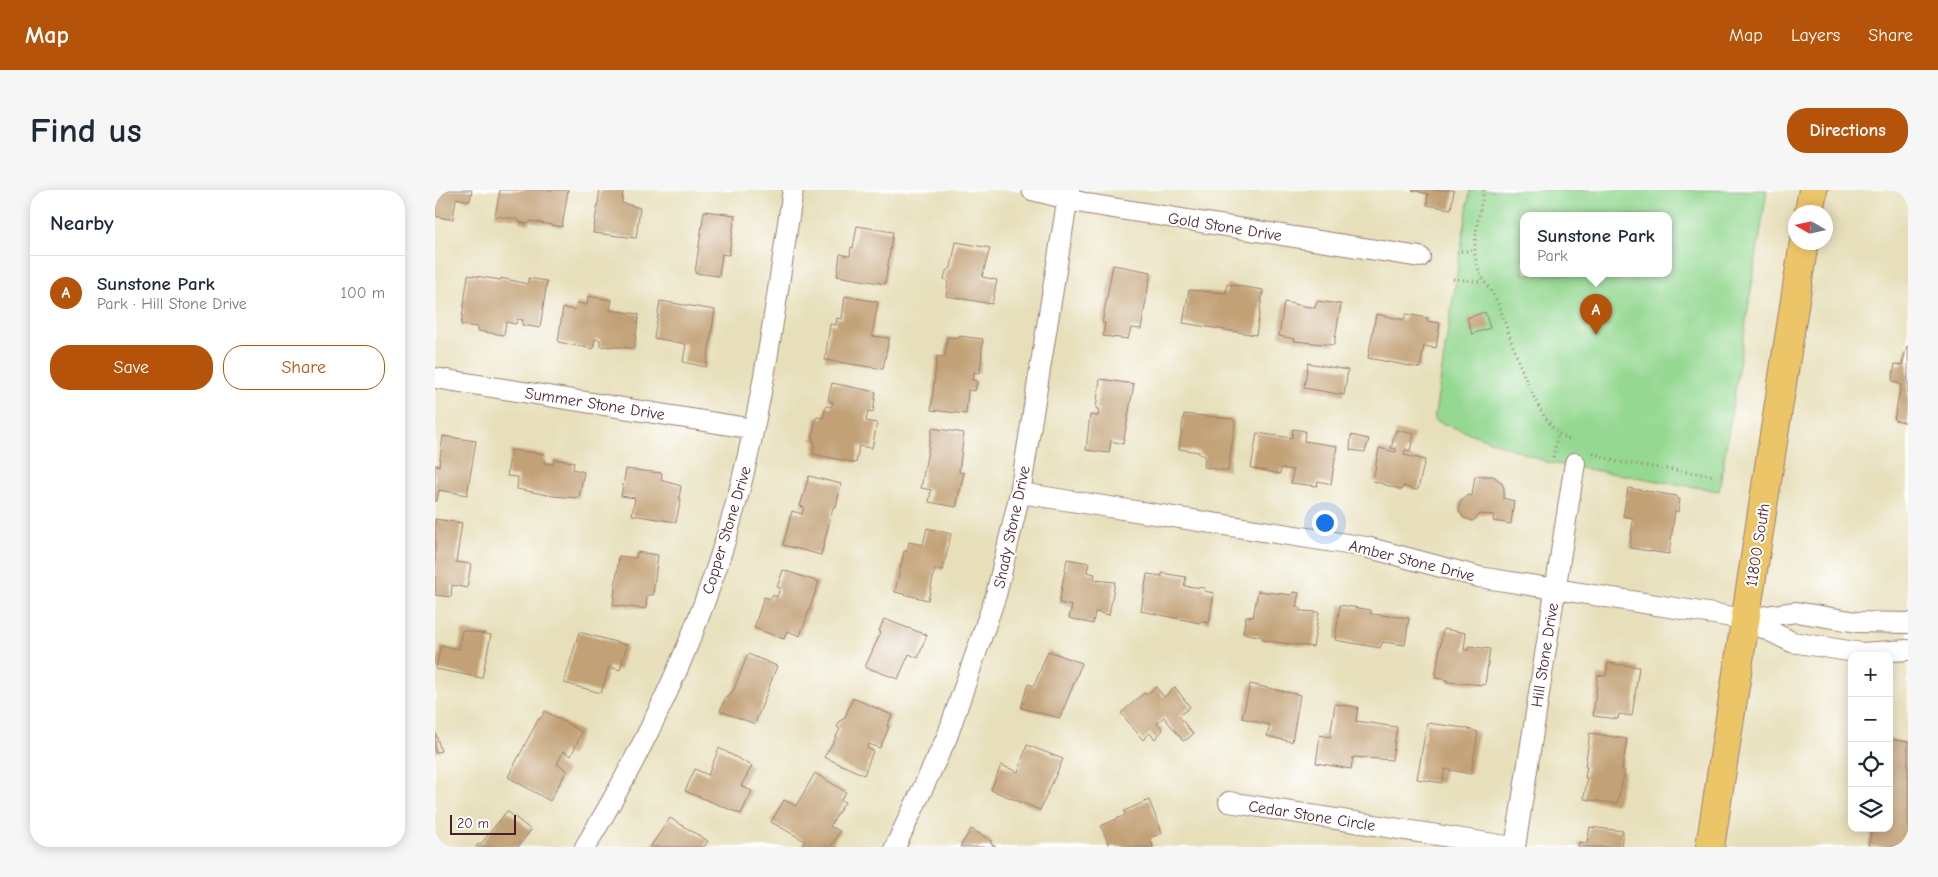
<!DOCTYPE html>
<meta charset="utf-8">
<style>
:root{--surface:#fff;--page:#f6f6f7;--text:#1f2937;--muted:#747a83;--line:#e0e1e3;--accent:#b45309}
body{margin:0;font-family:"Comic Neue",sans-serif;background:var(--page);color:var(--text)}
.controls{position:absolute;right:15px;bottom:15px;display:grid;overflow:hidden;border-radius:10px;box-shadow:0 2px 12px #0003}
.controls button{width:45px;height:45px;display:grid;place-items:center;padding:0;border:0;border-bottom:1px solid var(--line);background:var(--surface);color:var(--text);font:25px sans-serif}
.compass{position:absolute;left:1353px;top:15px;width:45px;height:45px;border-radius:50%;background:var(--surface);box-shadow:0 2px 12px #0003;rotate:279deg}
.scale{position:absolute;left:15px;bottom:12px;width:66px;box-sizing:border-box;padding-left:5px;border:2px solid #4a1f2b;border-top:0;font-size:14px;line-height:18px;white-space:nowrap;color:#4a1f2b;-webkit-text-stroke:4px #fff;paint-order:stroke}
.you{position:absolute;left:889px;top:332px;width:18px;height:18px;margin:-12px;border:4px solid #fff;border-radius:50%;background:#1a73e8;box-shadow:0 0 0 8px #1a73e833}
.badge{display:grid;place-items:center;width:32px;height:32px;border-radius:50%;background:var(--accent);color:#fff;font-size:16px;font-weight:700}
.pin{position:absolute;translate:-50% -41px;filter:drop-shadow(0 1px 2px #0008)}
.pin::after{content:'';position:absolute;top:26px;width:18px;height:15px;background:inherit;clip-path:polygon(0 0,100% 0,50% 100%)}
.popup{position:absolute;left:1085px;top:22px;width:152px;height:65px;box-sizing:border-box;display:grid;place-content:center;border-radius:10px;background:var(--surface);filter:drop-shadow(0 1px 4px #0005);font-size:16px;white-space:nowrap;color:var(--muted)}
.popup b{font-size:19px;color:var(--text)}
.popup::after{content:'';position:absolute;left:50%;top:100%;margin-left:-10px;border:10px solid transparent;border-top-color:var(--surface)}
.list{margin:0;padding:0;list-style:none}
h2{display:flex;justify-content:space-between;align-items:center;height:65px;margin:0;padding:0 20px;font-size:21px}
h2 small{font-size:16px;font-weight:400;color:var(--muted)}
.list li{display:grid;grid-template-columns:32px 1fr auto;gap:15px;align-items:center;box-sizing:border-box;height:75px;padding:0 20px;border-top:1px solid var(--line)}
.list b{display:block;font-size:19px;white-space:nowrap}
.list p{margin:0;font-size:16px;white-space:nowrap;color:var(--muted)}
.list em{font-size:16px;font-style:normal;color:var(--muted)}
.actions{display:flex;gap:10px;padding:15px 20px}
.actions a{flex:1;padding:11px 0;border:1px solid var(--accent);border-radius:20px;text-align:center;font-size:18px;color:var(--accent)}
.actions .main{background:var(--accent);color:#fff}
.icon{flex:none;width:28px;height:28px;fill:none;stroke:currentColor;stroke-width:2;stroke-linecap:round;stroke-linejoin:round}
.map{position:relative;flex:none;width:1473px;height:657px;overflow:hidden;border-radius:20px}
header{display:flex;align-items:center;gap:30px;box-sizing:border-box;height:70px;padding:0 25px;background:var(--accent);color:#fff}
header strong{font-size:24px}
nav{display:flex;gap:28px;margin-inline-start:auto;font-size:18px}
.intro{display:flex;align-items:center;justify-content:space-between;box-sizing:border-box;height:120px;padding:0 30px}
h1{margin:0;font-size:35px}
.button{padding:12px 22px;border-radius:20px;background:var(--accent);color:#fff;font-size:18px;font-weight:700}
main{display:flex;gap:30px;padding:0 30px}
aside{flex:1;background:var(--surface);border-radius:20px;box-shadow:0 2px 12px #0003}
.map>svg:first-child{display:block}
.green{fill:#94d891;stroke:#6f7c5e;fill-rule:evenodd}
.building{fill:#c2a176}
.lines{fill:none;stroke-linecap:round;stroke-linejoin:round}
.minor-casing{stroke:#987f72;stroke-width:22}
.primary-casing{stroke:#987f72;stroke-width:30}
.path{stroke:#987f72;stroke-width:3;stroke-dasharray:1 4;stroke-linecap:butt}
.minor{stroke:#fff;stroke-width:20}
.primary{stroke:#edc569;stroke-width:28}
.labels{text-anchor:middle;stroke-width:4;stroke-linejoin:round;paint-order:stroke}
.street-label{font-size:16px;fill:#4a1f2b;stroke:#fff}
</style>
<header>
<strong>Map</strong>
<nav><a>Map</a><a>Layers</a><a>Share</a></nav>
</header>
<div class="intro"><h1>Find us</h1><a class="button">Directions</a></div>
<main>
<aside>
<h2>Nearby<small></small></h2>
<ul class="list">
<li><span class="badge">A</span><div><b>Sunstone Park</b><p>Park · Hill Stone Drive</p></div><em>100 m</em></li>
</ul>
<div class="actions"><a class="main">Save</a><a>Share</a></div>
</aside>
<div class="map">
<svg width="1473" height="657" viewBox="0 0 1473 657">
<rect width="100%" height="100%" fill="#fff"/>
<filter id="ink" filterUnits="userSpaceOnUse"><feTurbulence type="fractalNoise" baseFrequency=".02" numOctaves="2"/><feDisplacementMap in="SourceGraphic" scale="10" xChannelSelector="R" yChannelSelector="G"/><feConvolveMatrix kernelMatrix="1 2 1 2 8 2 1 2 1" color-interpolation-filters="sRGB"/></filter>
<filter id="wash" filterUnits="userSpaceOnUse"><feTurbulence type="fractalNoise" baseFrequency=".0096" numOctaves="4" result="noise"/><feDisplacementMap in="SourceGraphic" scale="20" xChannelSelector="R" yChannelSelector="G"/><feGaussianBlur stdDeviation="1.12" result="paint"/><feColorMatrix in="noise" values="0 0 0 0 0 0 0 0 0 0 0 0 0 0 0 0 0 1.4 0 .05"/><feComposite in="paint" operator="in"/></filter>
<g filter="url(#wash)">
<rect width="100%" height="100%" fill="#e7dfba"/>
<path class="green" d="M1035,0h297l-48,301 -169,-28 -116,-43zM1088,26h146v58h-146z"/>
<g id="blocks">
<path class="building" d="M0,0h37l-2,11 -14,-3 -3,21h-5l-13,-3z
M65,0h68l-6,37 -31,-6 -3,3 -8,-2 -2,-3 -23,-3z
M165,0h23l-1,13 18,5 -4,30 -43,-5z
M977,0h42l-3,19 -24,-4 1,-11z
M269,21l31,4 -6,40 -7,-1 -3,22 -24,-3z
M422,36l36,6 -8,52 -48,-8 3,-22 10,2 1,-9 2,1z
M521,52l34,6 -8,29 15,3 -5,24 -46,-8 2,-14 -4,-3 2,-8 5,-3z
M678,75l38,7 -10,57 -10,-1 -3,11 -25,-3 2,-13h-3z
M33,85l33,5v-2l27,6v-6l19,3 -7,47 -18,-3 1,-5 -6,-1 -1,5 -10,-2 -2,13 -26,-4v-4l-17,-2z
M792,94l36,6 -7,45 -73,-12 6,-33 37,3z
M153,106l24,4 -2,10 29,4 -5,34 -34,-2v-6l-5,-1 -2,10 -35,-7 5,-34 12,2 2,-7 10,2z
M410,106l33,6 -6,34 17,2 -6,31 -58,-9 5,-36 6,1 1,-7 5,1z
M225,111l55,9 -9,57 -23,-5 3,-18 -32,-6z
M882,111l24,3 -7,41 -40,-4 1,-2 -16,-3 5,-34 31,6z
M1050,122l5,16 -18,6 -5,-16z
M941,124l28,6 2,-6 22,4 -1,3 13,2 -4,25 -12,-2 -4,22 -52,-10z
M524,146l24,3 -3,34 -6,-1 -2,8 5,1 -2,10 -7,-1 -2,24 -35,-4 6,-54 8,1 2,-20 12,1z
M1472,156h1v77l-14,-3 7,-35 -9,-5 3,-16 7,1z
M873,173l40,7 -4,25 -40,-7z
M665,189l34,5 -11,60 -12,-3 -2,12 -23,-3 4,-35 8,1 1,-7h-3z
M397,193l44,9 -3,20 -5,-1 -2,10 11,2 -5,25 -13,-2 -3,17 -43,-9 2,-13h-3l4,-24 7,1 3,-12 5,1 2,-5 -5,-2z
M749,224l49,5 2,4 -7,48 -24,-4 1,-11 -6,-2v-2l-20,-3z
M497,238l32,5 -5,39 5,1 -8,34 -27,-5 2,-12 -10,-2z
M858,239l12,2 -1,10 33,5 -6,38 -13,-3 -1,5 -26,-3 2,-13 -12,-2 -1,6 -29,-6 6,-35 35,5z
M961,240l18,4 -4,17 -5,-1 -1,5 21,5 -7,29 -2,1 -13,-4 -1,4 -29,-9 6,-33 17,4v-3l-5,-1z
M916,245l18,4 -4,13 -15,-2z
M8,246l33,5 -9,54 -28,-5 -2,11h-2v-36l4,1z
M76,260l34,4 -1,9 9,1 1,-4h5l15,2 -1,7 11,3 -5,26 -26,-2 -36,-7 1,-12 -11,-1z
M191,279l36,4 -1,7 20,6 -2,13h2l-5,23 -44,-7 3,-17 -14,-2z
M374,286l32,8 -5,23h-3l-12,48 -38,-10 9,-34 10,3 2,-7 -4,-1z
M1040,286h18l8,6 3,6 -1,10 11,3 -3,23 -18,-3 1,-6 -14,-1 -7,7 -9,-3 -5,-7 1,-9 8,-7 4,1z
M1193,298l49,8v3h3l-2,13 -3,-1 -6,43 -39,-6 3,-30 -10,-2z
M0,329l27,4 -6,39 15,2 -4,24 -15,-3 -1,12 -16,-2z
M492,338l24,6 -8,36 -8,-1 -7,31 -33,-8 9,-41h3l2,-9 14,3z
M202,362l21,3 -5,40h-6l-1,14 -33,-4 6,-49 17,2z
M632,369l22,4 -2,9 8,2 -1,6 21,2 -6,33 -14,-3 -2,12 -24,-6 3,-12 -13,-3z
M348,380l36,12 -19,54 -13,-5 -3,8 -30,-11 10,-31 7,2 1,-4 5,2 3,-9 -3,-1z
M727,383l24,4 -2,9 21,2 -1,3 10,2 -5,30 -8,-2 -1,2 -59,-12 6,-37 15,2z
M823,401l34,4 1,-3 6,1 -3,14 4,1v3l19,1 -6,35 -51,-7 1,-3 -20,-4 3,-17 7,1z
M905,415l31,5v4l38,4 -4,27 -22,-3 -3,6 -45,-8z
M449,429l43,16 -9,23 -9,-4 -11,25 -33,-12 16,-35 -2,-1z
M1008,439l23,4 -2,17h4l1,-4 21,3 -5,36 -38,-3v-2l-12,-2z
M27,440l29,5 -9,43 -46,-9 5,-23 18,3z
M144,442l48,13 -7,25 -11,-3 -8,26 -37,-10z
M613,461l34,12 -22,55 -39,-10 7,-24 6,2z
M313,464l29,12 -22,58 -35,-13 6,-14 2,1 6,-9z
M1173,473l31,4 -7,49 -13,-2 -1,5 -25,-3 5,-41 8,1z
M815,494l50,11 -8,47 -25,-6 3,-11 -28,-7z
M721,497l8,10 11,-10 15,20 -11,9 14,18 -4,4 -6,3 -19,-24 -7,6 6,7 -8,9 -5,-6 -7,7 -22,-27 23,-20 2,2z
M418,508l39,17 -5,11 2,1 -9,21 -11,-4 -2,4 6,3 -9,24 -40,-18 10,-16 6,-12 -3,-2 4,-7 3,-1z
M900,514l23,3 -2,14 41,6 -5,33 -39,-3 -2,12 -35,-6 4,-28 10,2z
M110,521l37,21 -11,24 -8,-5 -1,3 -5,10 10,6 -17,31 -42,-24 31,-59 1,1z
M992,533l38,5 13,4 -7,42 -26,-5 -3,14 -25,-4z
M0,541l6,20 -6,2z
M1155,543l37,6 -5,31 3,1 -8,33 -33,-5 3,-21h-2l2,-11h-2z
M1454,549l19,3v105h-40l4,-19h17z
M592,555l36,14 -23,51 -49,-20 10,-25 17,7z
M284,558l33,18 -11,20 11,5 -11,23 -56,-23 10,-22 13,6z
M380,583l31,19 -5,8 4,2 -15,24 10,5 -9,16h-29l3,-6 -34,-19 13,-22 12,6z
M714,610l13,33 -12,5 3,9h-46l1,-4 -7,-17 24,-11 -1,-4z
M72,621l24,19 -13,17h-42l2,-3 2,1z
M235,628l38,23 -4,6h-54z
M1155,637l33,4 -2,16h-43l1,-5 8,1z
M536,639l21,12 -2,2 6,4h-36z"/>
</g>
</g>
<g filter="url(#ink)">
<use href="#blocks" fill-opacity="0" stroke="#987f72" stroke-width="1"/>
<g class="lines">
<g class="minor-casing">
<path id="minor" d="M597,0l56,14 332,53
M0,188l319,51
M585,303l346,54 113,30 266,42 47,23 69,11 47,-3
M1310,429l51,-7 61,10 51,1
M794,612l284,45
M150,657c69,-114 125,-237 157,-367 24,-95 36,-193 51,-290
M460,657l52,-110 49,-142 24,-102 49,-303
M1080,657l60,-384"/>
</g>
<g class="primary-casing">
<path id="primary" d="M1374,22l4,-22
M1275,657l94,-605"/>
</g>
<path class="path" d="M1049,0c-4,21 -10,43 -9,65 2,22 17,33 24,51 14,38 30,96 57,125 4,5 11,7 16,10
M1026,61h15
M1018,89l30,3
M1158,263l25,9 97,14
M1118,267l5,-24"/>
<use href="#minor" class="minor"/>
<use href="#primary" class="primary"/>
</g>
</g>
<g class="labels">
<g class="street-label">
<text transform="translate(790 36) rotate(9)" y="6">Gold Stone Drive</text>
<text transform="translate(160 213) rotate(9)" y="6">Summer Stone Drive</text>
<text transform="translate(576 337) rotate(-78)" y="6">Shady Stone Drive</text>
<text transform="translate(291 340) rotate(-73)" y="6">Copper Stone Drive</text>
<text transform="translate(1322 355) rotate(-81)" y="6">11800 South</text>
<text transform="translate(977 370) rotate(14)" y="6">Amber Stone Drive</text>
<text transform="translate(1109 465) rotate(-81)" y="6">Hill Stone Drive</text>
<text transform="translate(877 625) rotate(9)" y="6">Cedar Stone Circle</text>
</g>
</g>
</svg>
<div class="controls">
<button>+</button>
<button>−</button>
<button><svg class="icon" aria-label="locate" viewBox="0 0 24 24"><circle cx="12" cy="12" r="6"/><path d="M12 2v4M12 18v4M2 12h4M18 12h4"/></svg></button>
<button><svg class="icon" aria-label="layers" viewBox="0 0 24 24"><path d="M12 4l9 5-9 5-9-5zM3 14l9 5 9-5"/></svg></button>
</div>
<svg class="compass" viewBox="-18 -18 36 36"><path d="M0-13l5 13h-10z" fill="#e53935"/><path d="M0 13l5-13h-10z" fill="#747a83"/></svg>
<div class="scale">20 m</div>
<div class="you"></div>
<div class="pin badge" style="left:1161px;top:145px">A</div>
<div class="popup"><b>Sunstone Park</b>Park</div>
</div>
</main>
